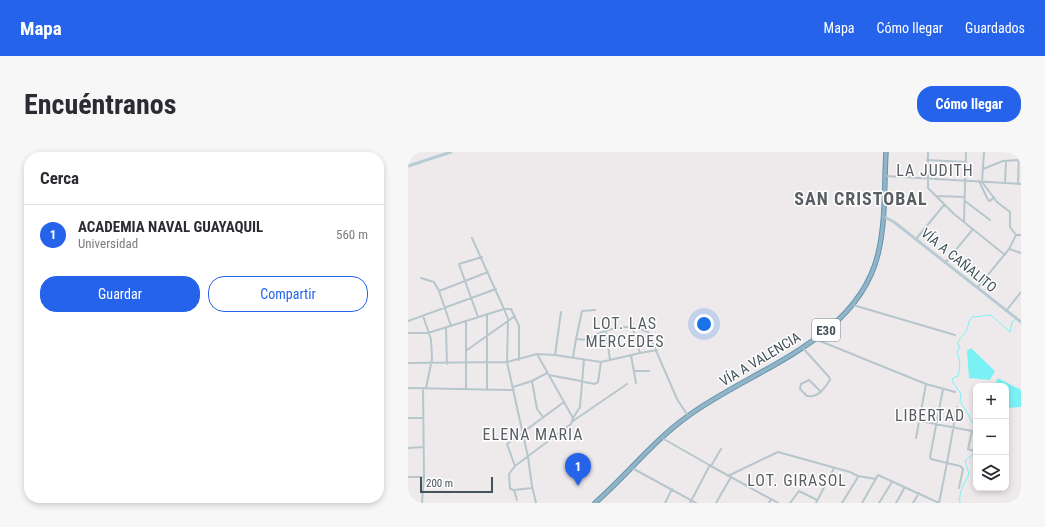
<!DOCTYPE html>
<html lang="es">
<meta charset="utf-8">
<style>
:root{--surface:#fff;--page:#f7f7f7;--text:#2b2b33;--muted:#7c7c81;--line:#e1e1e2;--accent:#2563eb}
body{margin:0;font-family:"Roboto Condensed",sans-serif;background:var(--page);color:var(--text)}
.controls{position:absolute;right:12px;bottom:12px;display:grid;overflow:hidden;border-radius:8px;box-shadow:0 2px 6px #0003}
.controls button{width:36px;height:36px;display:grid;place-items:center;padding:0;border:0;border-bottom:1px solid var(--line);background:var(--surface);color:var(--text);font:20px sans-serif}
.scale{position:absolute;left:12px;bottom:10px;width:73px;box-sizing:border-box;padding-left:4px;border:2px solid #42535a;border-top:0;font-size:11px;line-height:14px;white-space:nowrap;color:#42535a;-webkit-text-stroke:3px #fff;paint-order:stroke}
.you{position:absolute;left:296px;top:172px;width:14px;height:14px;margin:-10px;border:3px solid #fff;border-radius:50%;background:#1a73e8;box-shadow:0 0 0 6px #1a73e833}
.badge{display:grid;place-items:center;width:26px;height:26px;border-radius:50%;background:var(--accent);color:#fff;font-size:13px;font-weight:700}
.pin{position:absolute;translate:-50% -33px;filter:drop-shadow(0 1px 2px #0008)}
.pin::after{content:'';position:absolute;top:21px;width:14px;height:12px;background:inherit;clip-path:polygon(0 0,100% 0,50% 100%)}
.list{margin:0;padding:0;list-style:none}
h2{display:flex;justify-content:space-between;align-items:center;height:52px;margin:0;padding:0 16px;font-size:17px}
h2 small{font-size:13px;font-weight:400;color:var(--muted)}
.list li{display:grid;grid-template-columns:26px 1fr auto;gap:12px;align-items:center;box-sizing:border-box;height:60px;padding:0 16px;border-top:1px solid var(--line)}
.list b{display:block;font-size:15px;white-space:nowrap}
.list p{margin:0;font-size:13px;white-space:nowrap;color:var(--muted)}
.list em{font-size:13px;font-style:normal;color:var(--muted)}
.actions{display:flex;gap:8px;padding:12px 16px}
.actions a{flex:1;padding:9px 0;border:1px solid var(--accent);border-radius:16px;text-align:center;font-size:14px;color:var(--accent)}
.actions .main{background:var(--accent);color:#fff}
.icon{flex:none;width:22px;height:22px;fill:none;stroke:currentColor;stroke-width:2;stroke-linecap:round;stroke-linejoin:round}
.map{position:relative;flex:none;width:613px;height:351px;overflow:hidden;border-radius:16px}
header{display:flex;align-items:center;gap:24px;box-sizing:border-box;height:56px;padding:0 20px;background:var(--accent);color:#fff}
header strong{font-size:19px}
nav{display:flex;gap:22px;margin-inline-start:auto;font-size:14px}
.intro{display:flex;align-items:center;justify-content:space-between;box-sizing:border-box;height:96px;padding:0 24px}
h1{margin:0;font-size:28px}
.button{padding:10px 18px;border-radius:16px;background:var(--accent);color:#fff;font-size:14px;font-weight:700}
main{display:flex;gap:24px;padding:0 24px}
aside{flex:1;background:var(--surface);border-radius:16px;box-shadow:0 2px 6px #0003}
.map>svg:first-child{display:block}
.water{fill:#79f1f5}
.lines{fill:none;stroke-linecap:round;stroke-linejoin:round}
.stream{stroke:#79f1f5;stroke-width:1}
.trunk-casing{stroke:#6794ad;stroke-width:5.5}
.minor{stroke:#b7c6cd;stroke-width:2}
.secondary{stroke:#b8cbd4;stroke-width:3}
.trunk{stroke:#91b5c8;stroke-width:3.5}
.labels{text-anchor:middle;stroke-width:3;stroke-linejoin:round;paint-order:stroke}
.shield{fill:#fff;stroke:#7b878c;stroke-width:1}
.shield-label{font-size:13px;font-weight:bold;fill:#42535a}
.street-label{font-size:14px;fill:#42535a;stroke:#fff}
.quarter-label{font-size:16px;letter-spacing:1px;fill:#575d61;stroke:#fff}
.district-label{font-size:18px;font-weight:bold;letter-spacing:1px;fill:#575d61;stroke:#fff}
</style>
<header>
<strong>Mapa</strong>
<nav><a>Mapa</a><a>Cómo llegar</a><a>Guardados</a></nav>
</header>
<div class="intro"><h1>Encuéntranos</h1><a class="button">Cómo llegar</a></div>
<main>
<aside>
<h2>Cerca<small></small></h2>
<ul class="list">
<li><span class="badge">1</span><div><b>ACADEMIA NAVAL GUAYAQUIL</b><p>Universidad</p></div><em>560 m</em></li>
</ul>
<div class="actions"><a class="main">Guardar</a><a>Compartir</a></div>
</aside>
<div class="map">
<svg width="613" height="351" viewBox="0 0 613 351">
<rect width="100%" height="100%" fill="#eeeaeb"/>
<path class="water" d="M563,196l24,23 -5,9 -21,-2 -2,-27z
M590,226l23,12v17l-15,1v-22h-12z"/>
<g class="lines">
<path class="stream" d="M568,276l-16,-27 1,-7 -9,-13 1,-3 5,-2c2,-9 3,-15 -1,-23l3,-7 -3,-2c2,-5 5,-7 8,-11 4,-5 2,-11 7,-16l19,-2 19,17 2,-10 4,-3
M552,351c-2,-11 5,-20 9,-29l-4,-13 11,-9"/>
<g class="trunk-casing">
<path id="trunk" d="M187,351c32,-28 58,-62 93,-87 64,-47 169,-75 190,-162 8,-33 6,-68 8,-102"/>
</g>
<path class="minor" d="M520,0v36l26,26 51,41
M576,0l-2,30 15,20 13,10v15l6,8
M519,8l39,2
M575,17l20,-8 16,-1
M477,24l136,8
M571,29l9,19 2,1 4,-4
M597,31l1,-22
M610,32l1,-32
M528,44l29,1
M557,49l25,19
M556,69l2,-69
M608,83h5
M64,86l32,71h7l8,17v34
M508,87l28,-34
M601,97l12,4
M74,105l-23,7 6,17 23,-9
M537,111l28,-34
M13,126l13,4 5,9 26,-10 13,36
M570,135l31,-38 7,-14
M31,139l12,35
M445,153l102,30
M187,158l-13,1 -6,28c17,2 13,-2 26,-7 17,-6 29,-7 46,0l29,67 11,17
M598,159l15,-19
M15,164l8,23 1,20 -6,29
M0,169l88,-32
M224,174l8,27 17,-3
M38,176l1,36
M198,179l4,29 30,-7
M0,181h20l76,-24 4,10 -1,43 21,95 4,29 4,17
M407,187l111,45 29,8
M394,195l27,30 1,3c-6,9 -12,18 -23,16l-7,-7 1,-5 8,-4 12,12
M59,198l48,-34
M147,203l6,-43
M223,203l5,28
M165,205l3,-18
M176,207l-4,48 -7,11 -36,-64 18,1 46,7 9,-2
M0,211l99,-1 30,-8
M226,219h15
M141,223l32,6
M124,229l15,-8
M176,230l11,2 3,-2 3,-20
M105,235l19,-6 5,28 6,8
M0,236l106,2
M58,237v-68
M79,238v-76
M156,250l-57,42 8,22 56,-42 2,-6
M549,255l-10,56 13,3 3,3 -4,19
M0,266h15
M165,269l54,-37
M512,269l52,10 -4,18 6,2
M254,286l49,28 10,-17
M508,286l10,-54
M0,296l16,-1
M107,314l-6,8 1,15 4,1 3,10
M303,314l67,37
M224,316l64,35
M320,324l50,-24 72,20 8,4 18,3
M0,325h16
M106,338l18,-2
M14,351l2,-26 -1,-89
M257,351l7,-14
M282,351l20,-38
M308,351l15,-26
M361,351l2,-4
M382,351l9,-12 18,9
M408,351l18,-35
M434,351l16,-26
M454,351l16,-28 61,28
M471,351l13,-21
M488,351l9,-16
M505,351l6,-10
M531,351l8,-40 -16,-4 -1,-2 13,-68"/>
<path class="secondary" d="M0,14l43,-14
M475,64l11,6 127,100"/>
<use href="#trunk" class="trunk"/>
</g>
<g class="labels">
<rect class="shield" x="404" y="167" width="28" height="22" rx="3"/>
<g class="shield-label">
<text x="418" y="183">E30</text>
</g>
<g class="street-label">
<text transform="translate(551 108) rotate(39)" y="5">VÍA A CAÑALITO</text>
<text transform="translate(352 207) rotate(-31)" y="5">VÍA A VALENCIA</text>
</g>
<g class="quarter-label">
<text x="527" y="24">LA JUDITH</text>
<text x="217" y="177">LOT. LAS<tspan x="217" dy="18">MERCEDES</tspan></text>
<text x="522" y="269">LIBERTAD</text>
<text x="125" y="288">ELENA MARIA</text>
<text x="389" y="334">LOT. GIRASOL</text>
</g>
<g class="district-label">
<text x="453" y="53">SAN CRISTOBAL</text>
</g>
</g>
</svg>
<div class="controls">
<button>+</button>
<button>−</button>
<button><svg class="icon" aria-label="layers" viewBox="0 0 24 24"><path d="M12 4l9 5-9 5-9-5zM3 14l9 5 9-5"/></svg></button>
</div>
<div class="scale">200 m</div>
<div class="you"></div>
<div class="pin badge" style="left:170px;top:334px">1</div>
</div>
</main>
